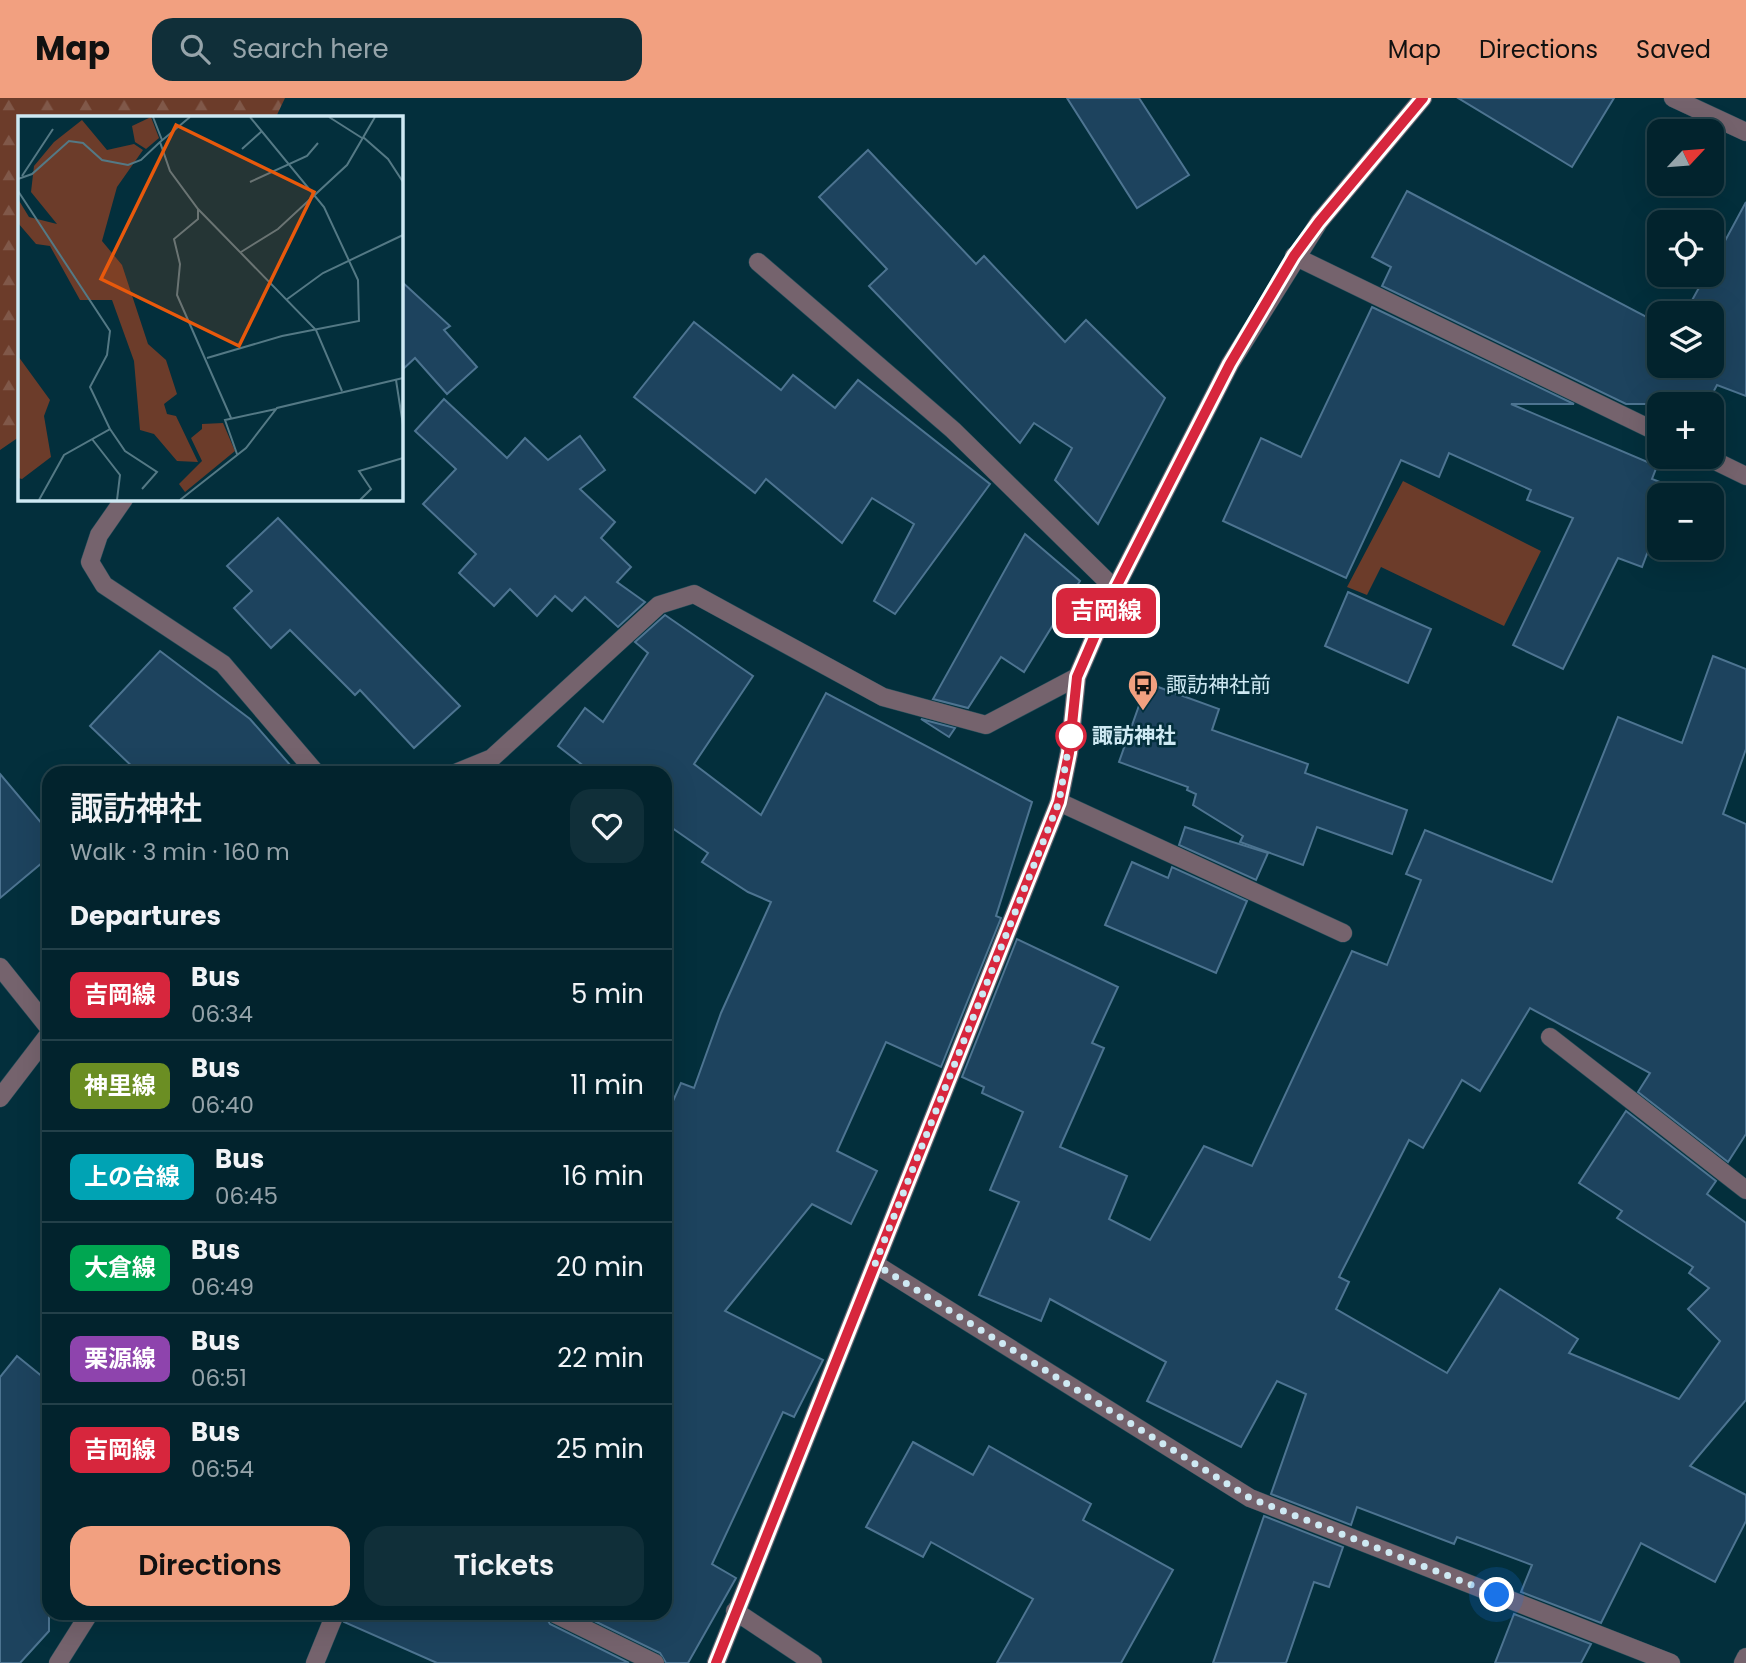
<!DOCTYPE html>
<html lang="en">
<head>
<meta charset="utf-8">
<style>
	:root { --surface:#02232d; --page:#102f39; --text:#f1f3f6; --muted:#96a4aa; --line:#234049; --accent:#f2a080 }
	body { margin:0; font-family:Poppins,"Noto Sans JP",sans-serif; background:var(--page); color:var(--text); height:100vh; display:flex; flex-direction:column; font-size:26px; white-space:nowrap }
	* { box-sizing:border-box; margin:0 }
	p { font-size:23px; color:var(--muted) }
	.icon { flex:none; width:38px; height:38px; fill:none; stroke:currentColor; stroke-width:2; stroke-linecap:round; stroke-linejoin:round }
	.map { position:relative; flex:1; overflow:hidden }
	.drawer { position:absolute; left:42px; top:668px; width:630px; height:854px; display:flex; flex-direction:column; background:var(--surface); border-radius:21px; box-shadow:0 7px 28px #0002,0 0 0 2px var(--line) }
	.drawer>* { flex:none }
	.badge { padding:0 14px; border-radius:10px; font-size:24px; line-height:46px }
	.needle { width:46px; rotate:64deg }
	.buttons { position:absolute; left:1647px; top:21px; display:grid; gap:14px }
	.buttons a { display:grid; place-items:center; width:77px; height:77px; border-radius:14px; background:var(--surface); box-shadow:0 7px 28px #0002,0 0 0 2px var(--line); font-size:35px }
	.you { position:absolute; width:35px; height:35px; margin:-18px; border:5px solid #fff; border-radius:50%; background:#1a73e8; box-shadow:0 0 0 10px #1a73e833 }
	.map>.badge { position:absolute; translate:-50% -50%; box-shadow:0 0 0 4px #fff }
	h2 { padding:0 28px; font-size:26px; line-height:63px }
	.round { display:grid; place-items:center; flex:none; width:74px; height:74px; border-radius:21px; background:var(--page) }
	.overview { display:flex; align-items:center; justify-content:space-between; height:119px; padding:0 28px }
	h1 { font-size:33px; font-weight:600; line-height:52px }
	.cta { display:flex; gap:14px; margin-top:auto; padding:14px 28px }
	.cta a { flex:1; height:80px; border-radius:21px; background:var(--accent); color:#111; font-size:28px; font-weight:600; line-height:80px; text-align:center }
	.cta a+a { background:var(--page); color:var(--text) }
	ul { padding:0; list-style:none }
	li { display:flex; align-items:center; gap:21px; height:91px; padding:0 28px; border-top:2px solid var(--line) }
	li div { flex:1 }
	li b { display:block; font-size:26px }
	li em { font-style:normal }
	li .badge { min-width:77px; font-weight:700; text-align:center }
	header { display:flex; align-items:center; gap:42px; box-sizing:border-box; height:98px; padding:0 35px; background:var(--accent); color:#111 }
	header strong { font-size:33px }
	nav { display:flex; gap:38px; margin-inline-start:auto; font-size:24px }
	.search { width:490px; height:63px; background:var(--page); display:flex; align-items:center; gap:18px; box-sizing:border-box; padding:0 24px; border-radius:21px; color:var(--muted); font-size:26px }
	.map>svg:first-child { display:block }
	.grass { fill:#6c3c2a }
	.forest { fill:url(#forest-firs) }
	.building { fill:#1d435e; stroke:#4d7491; stroke-width:2 }
	.lines { fill:none; stroke-linecap:round; stroke-linejoin:round }
	.service-casing { stroke:#234d59; stroke-width:19 }
	.pedestrian-casing { stroke:#234d59; stroke-width:19 }
	.minor-casing { stroke:#234d59; stroke-width:19 }
	.service { stroke:#75636d; stroke-width:18 }
	.pedestrian { stroke:#75636d; stroke-width:18 }
	.minor { stroke:#75636d; stroke-width:18 }
	.line-casing { stroke:#fff; stroke-width:16 }
	.line { stroke:#d7263d; stroke-width:10 }
	.walk { stroke:#cee9f3; stroke-width:7; stroke-dasharray:0 12.6 }
	.stop-dot { fill:#fff; stroke:#d7263d; stroke-width:3.5 }
	.labels { text-anchor:middle; stroke-width:5; stroke-linejoin:round; paint-order:stroke }
	.poi-label { font-size:21px; fill:#cee9f3; stroke:#032f3c; text-anchor:start }
	.stop-label { font-size:21px; font-weight:bold; fill:#cee9f3; stroke:#032f3c; text-anchor:start }
	.inset-road { fill:none; stroke:#547985; stroke-width:2 }
	.view { fill:#e8590c; fill-opacity:0.15; stroke:#e8590c; stroke-width:3.5 }
	.inset-edge { fill:none; stroke:#cee9f3; stroke-width:3.5 }
</style>
</head>
<body>
<header>
<strong>Map</strong>
<div class="search"><svg class="icon" aria-label="search" viewBox="0 0 24 24"><circle cx="10" cy="10" r="6"/><path d="M15 15l6 6"/></svg>Search here</div>
<nav><a>Map</a><a>Directions</a><a>Saved</a></nav>
</header>
<div class="map">
<svg width="1746" height="1565" viewBox="0 0 1746 1565">
	<defs>
		<pattern id="forest-firs" width="22" height="20" patternUnits="userSpaceOnUse" patternTransform="scale(1.75)"><rect width="22" height="20" fill="#6c3c2a"/><path d="M5 1l3.5 6h-7zM16 11l3.5 6h-7z" fill="#805849"/></pattern>
	</defs>
	<rect width="100%" height="100%" fill="#032f3c"/>
	<!-- grass -->
	<polygon class="grass" points="1403,383 1541,453 1504,528 1381,469 1367,497 1347,489"/>
	<!-- forest -->
	<polygon class="forest" points="0,0 285,0 276,19 19,19 19,339 0,352"/>
	<!-- building -->
	<g class="building">
		<polygon points="1067,0 1139,0 1189,77 1137,110"/>
		<polygon points="1458,0 1614,0 1572,69"/>
		<polygon points="868,52 976,166 984,158 1065,244 1086,222 1165,300 1098,426 1055,382 1072,350 1034,325 1020,345 869,188 887,171 819,99"/>
		<polygon points="1407,93 1654,223 1659,214 1661,215 1659,268 1712,268 1712,215 1685,215 1706,177 1712,177 1712,167 1746,104 1746,298 1717,287 1707,306 1626,306 1382,188 1391,169 1372,159"/>
		<polygon points="401,183 450,228 444,232 477,269 447,296 415,260 401,273"/>
		<polygon points="1372,209 1574,306 1511,306 1657,368 1652,381 1673,389 1670,397 1659,397 1659,424 1642,469 1618,460 1563,571 1513,547 1573,420 1527,402 1531,392 1449,355 1439,379 1401,362 1346,480 1223,423 1261,340 1301,359"/>
		<polygon points="694,224 781,292 793,277 835,310 858,282 990,386 895,516 874,503 914,426 872,400 842,445 766,381 755,395 634,299"/>
		<polygon points="444,301 507,360 525,340 548,362 580,338 605,372 580,391 615,424 601,440 631,469 617,484 645,504 618,529 585,499 572,513 555,498 537,518 510,491 494,508 459,475 476,456 423,406 456,371 415,333"/>
		<polygon points="278,420 460,608 414,650 360,592 355,597 290,532 271,550 234,510 252,493 227,468"/>
		<polygon points="1025,436 1080,483 1024,574 1001,559 968,610 933,601"/>
		<polygon points="1348,494 1431,531 1408,585 1325,548"/>
		<polygon points="665,517 753,578 694,666 761,717 826,595 1032,704 996,818 1001,820 941,969 886,944 837,1053 877,1073 851,1126 812,1106 725,1213 823,1262 794,1319 783,1314 712,1466 736,1480 688,1565 666,1565 660,1555 580,1516 665,1516 665,1021 681,985 694,990 721,915 771,804 748,794 702,764 708,755 665,725 665,676 594,676 558,648 585,610 603,624 648,555 635,544"/>
		<polygon points="160,553 250,621 298,676 140,676 90,628"/>
		<polygon points="1713,558 1746,571 1746,651 1723,716 1746,726 1746,1036 1728,1064 1638,994 1650,975 1530,910 1480,993 1462,982 1423,1050 1409,1042 1339,1179 1349,1184 1336,1211 1447,1275 1500,1191 1578,1241 1569,1255 1679,1301 1720,1243 1688,1211 1709,1190 1689,1175 1693,1169 1617,1120 1622,1113 1579,1085 1626,1013 1716,1083 1707,1096 1746,1125 1746,1302 1690,1368 1746,1397 1746,1423 1715,1484 1641,1445 1601,1525 1521,1494 1532,1467 1457,1439 1454,1446 1357,1409 1351,1427 1271,1396 1306,1296 1277,1283 1241,1349 1147,1303 1166,1264 1050,1201 1041,1223 979,1197 1019,1104 990,1092 1023,1014 982,995 984,989 962,979 1017,841 1118,889 1092,945 1104,950 1060,1049 1127,1078 1109,1121 1150,1142 1204,1048 1252,1068 1352,853 1387,867 1421,782 1406,776 1425,732 1552,784 1618,619 1682,645"/>
		<polygon points="1147,585 1219,611 1212,632 1308,666 1305,675 1407,712 1392,756 1317,729 1303,767 1240,744 1243,738 1193,707 1196,696 1187,692 1188,689 1119,664"/>
		<polygon points="921,621 955,630 949,639"/>
		<polygon points="0,676 49,734 49,759 0,800"/>
		<polygon points="1185,729 1268,755 1256,782 1179,747"/>
		<polygon points="1132,764 1168,780 1172,769 1247,803 1216,875 1105,827"/>
		<polygon points="17,1258 49,1284 49,1533 20,1565 0,1565 0,1279"/>
		<polygon points="913,1344 973,1377 989,1348 1091,1406 1083,1422 1173,1472 1121,1565 997,1565 1033,1501 931,1444 923,1459 866,1429"/>
		<polygon points="1264,1418 1343,1449 1329,1489 1314,1484 1286,1565 1213,1565"/>
		<polygon points="346,1516 544,1516 550,1526 629,1565 437,1565 344,1524"/>
		<polygon points="1514,1516 1591,1546 1581,1565 1495,1565"/>
	</g>
	<g class="lines">
		<!-- service casing -->
		<g class="service-casing">
			<g id="service">
				<polyline points="1294,158 1659,335"/>
				<polyline points="758,164 953,332 1115,491"/>
				<polyline points="1707,359 1746,378"/>
				<polyline points="124,401 99,437 90,464 104,487 223,566 317,676"/>
				<polyline points="1059,704 1343,835"/>
				<polyline points="0,869 49,930"/>
				<polyline points="735,1513 813,1565"/>
				<polyline points="58,1565 89,1516"/>
			</g>
		</g>
		<!-- pedestrian casing -->
		<g class="pedestrian-casing">
			<g id="pedestrian">
				<polyline points="555,1516 655,1565"/>
				<polyline points="315,1565 335,1516"/>
			</g>
		</g>
		<!-- minor casing -->
		<g class="minor-casing">
			<g id="minor">
				<polyline points="1673,0 1746,34"/>
				<polyline points="453,676 492,660 659,507 694,496 883,599 986,627 1077,579"/>
				<polyline points="1550,939 1746,1092"/>
				<polyline points="0,1000 49,936"/>
				<polyline points="875,1166 1250,1400 1671,1565"/>
				<polyline points="716,1565 1059,704 1069,655 1077,579 1115,491 1230,266 1319,124 1423,0"/>
				<polyline points="1743,1565 1746,1559"/>
			</g>
		</g>
		<!-- service -->
		<use href="#service" class="service"/>
		<!-- pedestrian -->
		<use href="#pedestrian" class="pedestrian"/>
		<!-- minor -->
		<use href="#minor" class="minor"/>
	</g>
	<g class="lines">
		<!-- line casing -->
		<g class="line-casing">
			<polyline id="line" points="716,1565 1059,704 1069,655 1077,579 1115,491 1230,266 1294,158 1319,124 1423,0"/>
		</g>
		<!-- line -->
		<use href="#line" class="line"/>
		<!-- walk -->
		<polyline class="walk" points="1071,638 1072,630 1059,704 875,1166 1250,1400 1497,1497"/>
	</g>
	<!-- icons -->
	<defs>
		<g id="bus-pin" transform="scale(1.575)"><path d="M0 17L-7.5 6A9.5 9.5 0 1 1 7.5 6Z" fill="#f2a080" stroke="#032f3c"/><path d="M-5-6H5V4H4V6H2V4H-2V6H-4V4H-5ZM-3.5-4V0h7V-4ZM-3.5 1.2v1.5H-2V1.2ZM2 1.2v1.5H3.5V1.2Z" fill="#111"/></g>
	</defs>
	<g fill-rule="evenodd">
		<use href="#bus-pin" x="1143" y="587"/>
	</g>
	<!-- markers -->
	<circle class="stop-dot" cx="1071" cy="638" r="14"/>
	<g class="labels">
		<!-- poi labels -->
		<g class="poi-label">
			<text x="1166" y="594">諏訪神社前</text>
		</g>
		<!-- stop labels -->
		<g class="stop-label">
			<text x="1092" y="645">諏訪神社</text>
		</g>
	</g>
	<!-- overview -->
	<g transform="translate(18 18)">
		<rect width="385" height="385" fill="#032f3c"/>
		<path d="M64 4 89 34 116 28 125 34 99 71 84 125 104 149 130 228 148 244 159 278 146 288 149 298 158 300 180 346 159 345 136 318 122 314 116 245 94 184H62L32 130 18 128 0 107V83L11 101 39 108 13 76 16 50 36 26ZM0 240 32 284 26 300 33 341 4 363 0 362Z" fill="#6c3c2a"/>
		<path d="M205 307 217 335 167 376 161 368 184 345 173 322 184 313V308Z" fill="#6c3c2a"/>
		<path d="M133 1 141 22 128 33 117 26 114 10Z" fill="#6c3c2a"/>
		<path class="inset-road" d="M135 1 144 24M172 1 142 26 152 55 180 93 298 214 324 275M311 1 344 22M345 21 370 43 385 66M224 33 244 15M4 60 35 13M0 63 14 58 51 25 65 27 84 44 110 49 123 44 142 26M232 66 289 40 300 27M0 75 92 215 89 239 72 271 92 313 46 339 21 384M180 93V103L156 123 162 148 159 179 213 302M223 136 260 113 329 49 357 1M268 184 305 157 385 119M189 242 264 220 341 205 340 164 306 91 232 1M378 264 385 309M92 313 107 335 139 356 124 373M74 323 102 359 99 384M219 338 207 304 258 293M162 384 228 332 259 292 385 262M342 384 353 373 341 355 385 342"/>
		<path class="view" d="M158 9 296 76 221 230 83 163Z"/>
		<rect width="385" height="385" class="inset-edge"/>
	</g>
</svg>
<div class="buttons">
<a><svg class="needle" viewBox="-14 -14 28 28"><path d="M0-13l5 13h-10z" fill="#e53935"/><path d="M0 13l5-13h-10z" fill="#96a4aa"/></svg></a>
<a><svg class="icon" aria-label="locate" viewBox="0 0 24 24"><circle cx="12" cy="12" r="6"/><path d="M12 2v4M12 18v4M2 12h4M18 12h4"/></svg></a>
<a><svg class="icon" aria-label="layers" viewBox="0 0 24 24"><path d="M12 4l9 5-9 5-9-5zM3 14l9 5 9-5"/></svg></a>
<a>+</a>
<a>−</a>
</div>
<div class="you" style="left:1497px;top:1497px"></div>
<b class="badge" style="left:1106px;top:513px;background:#d7263d;color:#fff">吉岡線</b>
<section class="drawer">
<div class="overview"><div><h1>諏訪神社</h1><p>Walk · 3 min · 160 m</p></div><a class="round"><svg class="icon" aria-label="heart" viewBox="0 0 24 24"><path d="M12 20l-8-8c-3-5 5-10 8-4 3-6 11-1 8 4z"/></svg></a></div>
<h2>Departures</h2>
<ul>
<li><span class="badge" style="background:#d7263d;color:#fff">吉岡線</span><div><b>Bus</b><p>06:34</p></div><em>5 min</em></li>
<li><span class="badge" style="background:#6b8e23;color:#fff">神里線</span><div><b>Bus</b><p>06:40</p></div><em>11 min</em></li>
<li><span class="badge" style="background:#00a3b4;color:#fff">上の台線</span><div><b>Bus</b><p>06:45</p></div><em>16 min</em></li>
<li><span class="badge" style="background:#00a651;color:#fff">大倉線</span><div><b>Bus</b><p>06:49</p></div><em>20 min</em></li>
<li><span class="badge" style="background:#8e44ad;color:#fff">栗源線</span><div><b>Bus</b><p>06:51</p></div><em>22 min</em></li>
<li><span class="badge" style="background:#d7263d;color:#fff">吉岡線</span><div><b>Bus</b><p>06:54</p></div><em>25 min</em></li>
</ul>
<div class="cta"><a>Directions</a><a>Tickets</a></div>
</section>
</div>
</body>
</html>
